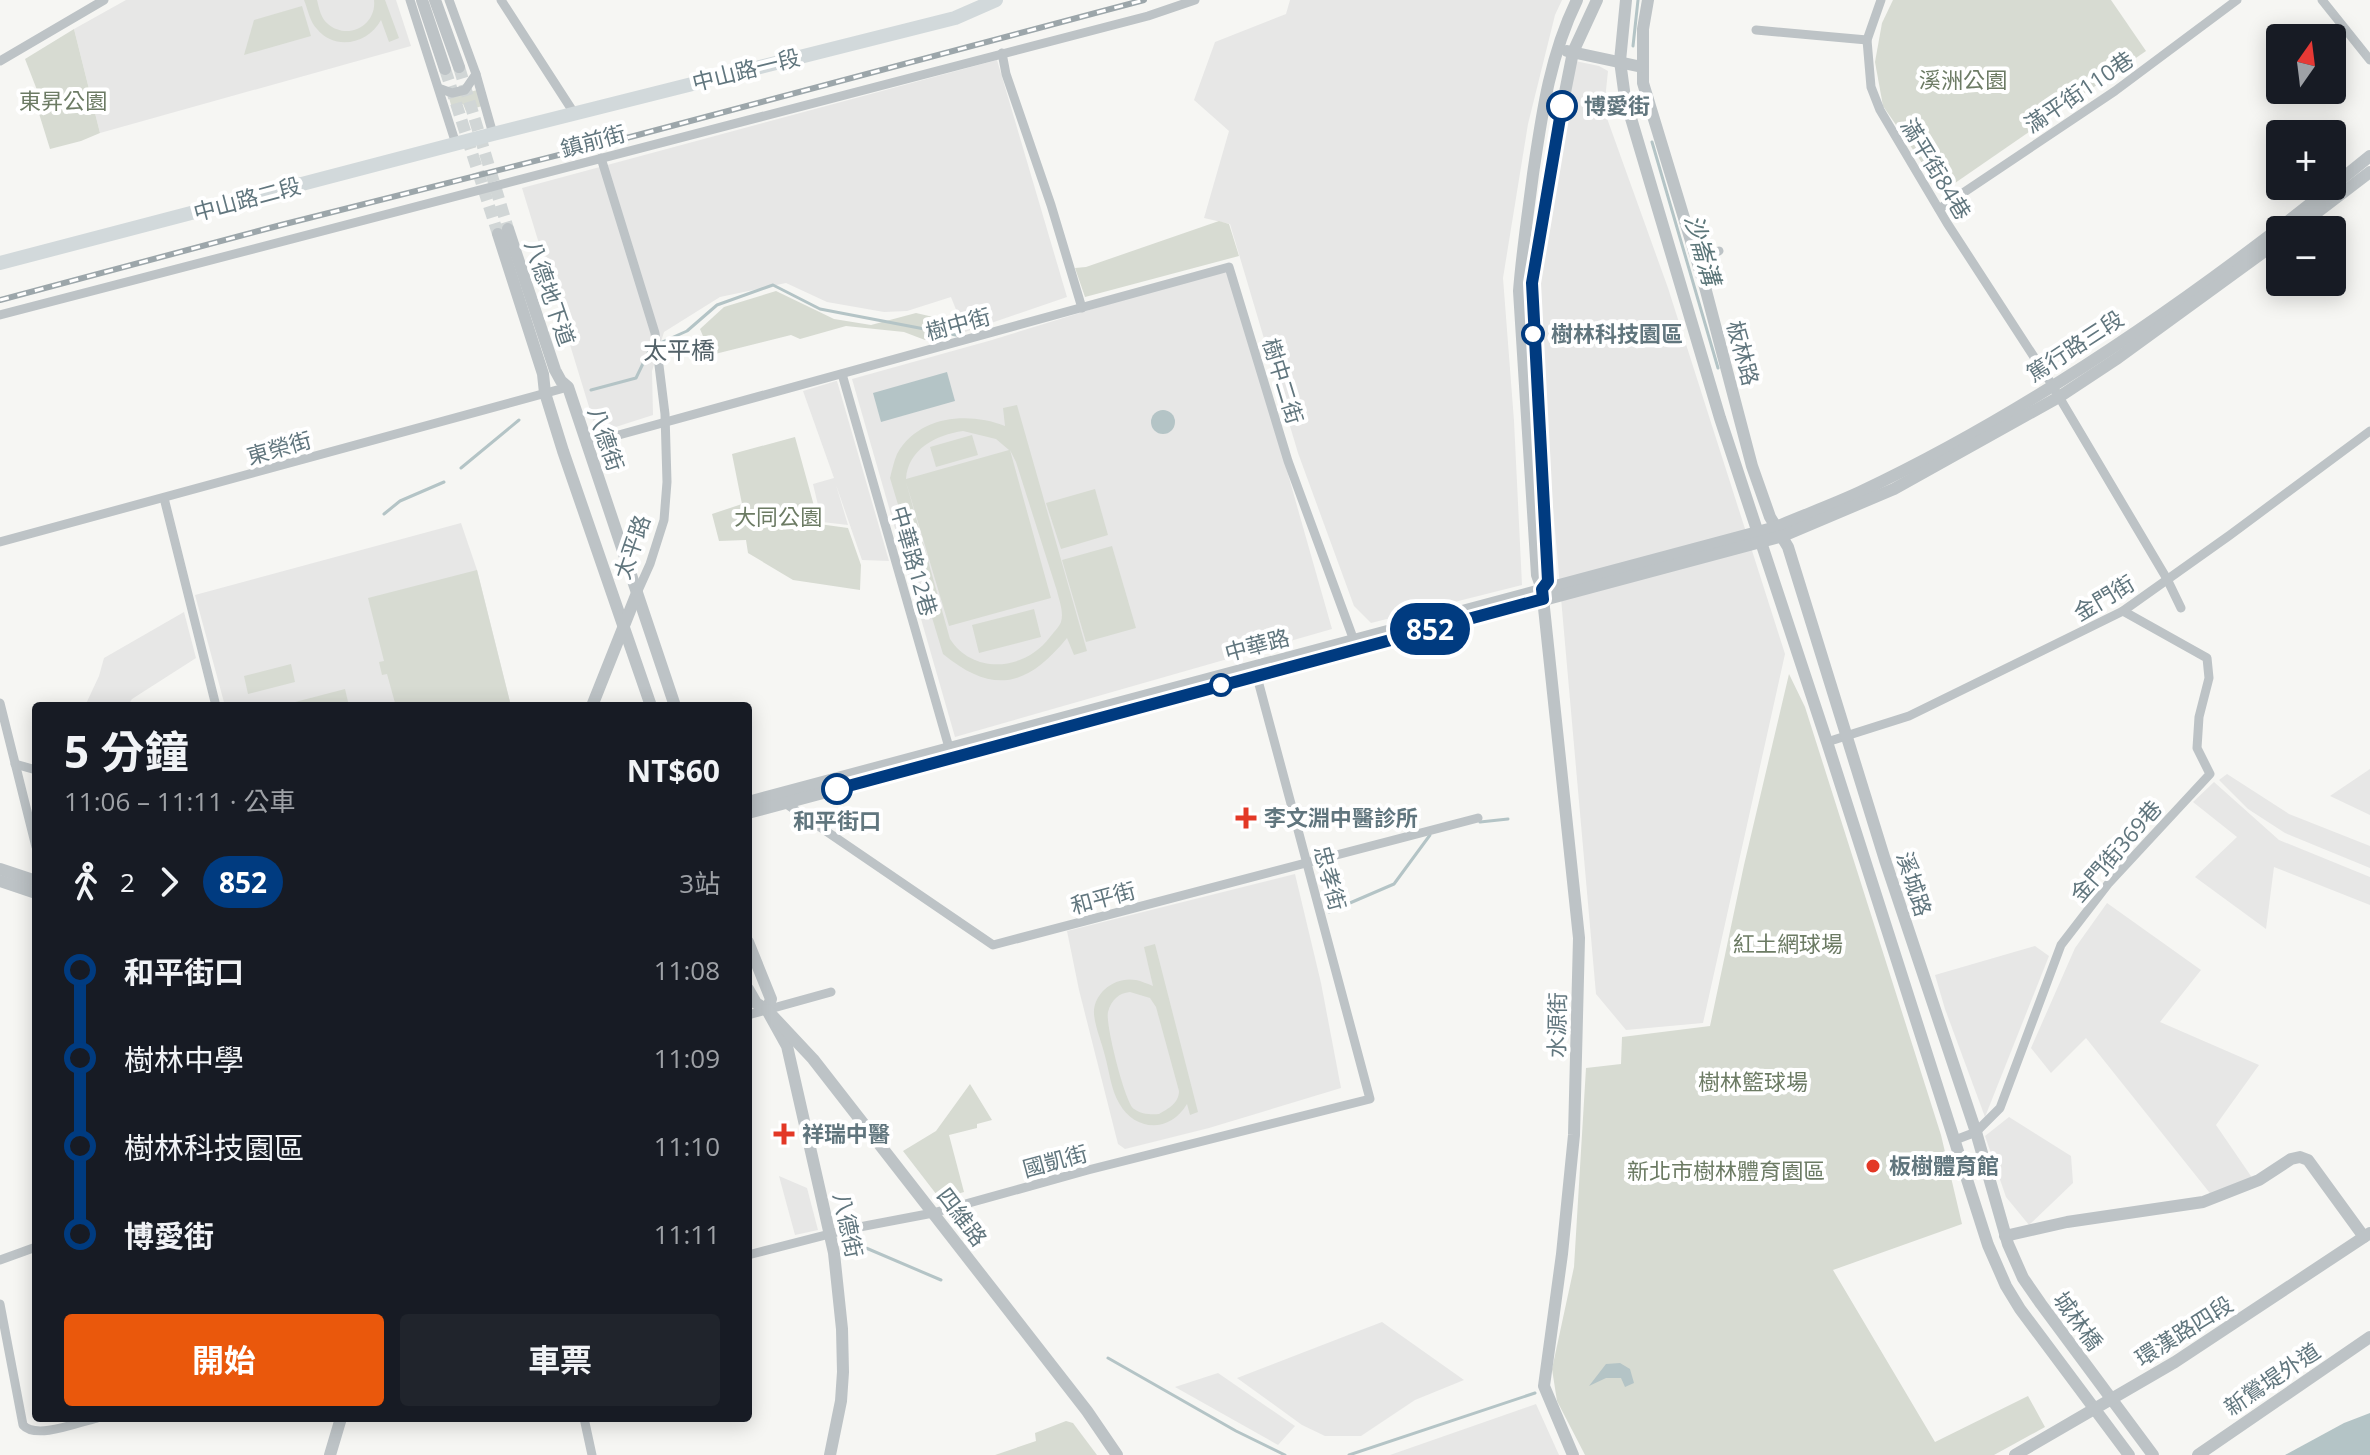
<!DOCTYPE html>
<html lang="zh-TW">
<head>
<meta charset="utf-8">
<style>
	:root { --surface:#171b24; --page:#20242c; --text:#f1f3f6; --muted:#9ea1a6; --accent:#ea580c }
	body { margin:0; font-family:"Open Sans","Noto Sans TC",sans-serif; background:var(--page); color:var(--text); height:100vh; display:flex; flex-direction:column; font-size:30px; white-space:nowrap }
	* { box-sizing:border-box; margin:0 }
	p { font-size:26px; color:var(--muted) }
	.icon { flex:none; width:44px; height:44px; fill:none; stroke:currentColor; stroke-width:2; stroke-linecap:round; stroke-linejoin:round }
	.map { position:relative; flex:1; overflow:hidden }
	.drawer { position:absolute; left:32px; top:702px; width:720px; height:720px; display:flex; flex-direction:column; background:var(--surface); border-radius:8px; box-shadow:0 4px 20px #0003 }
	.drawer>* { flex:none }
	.badge { padding:0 16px; border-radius:26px; font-size:28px; line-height:52px }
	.needle { width:52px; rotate:14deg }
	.fabs { position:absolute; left:2266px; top:24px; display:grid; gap:16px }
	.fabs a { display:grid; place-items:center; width:80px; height:80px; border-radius:8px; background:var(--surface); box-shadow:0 4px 20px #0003; font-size:40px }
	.map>.badge { position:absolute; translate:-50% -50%; box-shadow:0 0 0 4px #fff }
	.legs { display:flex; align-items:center; gap:12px; height:88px; padding:0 32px; font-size:26px }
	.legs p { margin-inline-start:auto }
	.head { display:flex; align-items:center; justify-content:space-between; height:136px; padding:0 32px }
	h1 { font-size:44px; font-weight:700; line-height:60px }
	.button { display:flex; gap:16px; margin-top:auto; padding:16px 32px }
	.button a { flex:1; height:92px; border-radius:8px; background:var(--accent); color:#fff; font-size:32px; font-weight:700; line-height:92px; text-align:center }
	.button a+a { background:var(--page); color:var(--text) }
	ul { padding:0 32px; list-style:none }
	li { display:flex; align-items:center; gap:28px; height:88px; font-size:30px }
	li i { display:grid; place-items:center; width:12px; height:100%; margin:0 10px; background:currentColor }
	li i::after { content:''; width:20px; height:20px; margin:-10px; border:6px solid; border-radius:50%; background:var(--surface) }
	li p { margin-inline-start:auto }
	li:first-child i { background:linear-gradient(#0000 50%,currentColor 0) }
	li:last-child i { background:linear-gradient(currentColor 50%,#0000 0) }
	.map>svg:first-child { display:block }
	.built { fill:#e7e7e6 }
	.green { fill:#d7dbd2; fill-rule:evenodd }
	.water { fill:#b4c4c6 }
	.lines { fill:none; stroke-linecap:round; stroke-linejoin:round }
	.stream { stroke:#b4c4c6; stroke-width:3 }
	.tertiary-tunnel { stroke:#d1d6d6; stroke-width:12; stroke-dasharray:12 6; stroke-linecap:butt }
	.minor { stroke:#bdc3c6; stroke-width:9 }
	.tertiary { stroke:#bdc3c6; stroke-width:12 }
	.secondary { stroke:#d2d9db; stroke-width:14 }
	.rail-casing { stroke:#9ca6aa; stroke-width:6 }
	.rail { stroke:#fff; stroke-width:3; stroke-dasharray:9; stroke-linecap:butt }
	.line-1-casing { stroke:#fff; stroke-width:18 }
	.line-1 { stroke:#003b80; stroke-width:12 }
	.stop-1-dot { fill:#fff; stroke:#003b80; stroke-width:4 }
	.poi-dot { fill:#e33826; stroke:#fff; stroke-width:3 }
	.labels { text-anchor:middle; stroke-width:8; stroke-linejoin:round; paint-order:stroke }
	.street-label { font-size:22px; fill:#61767e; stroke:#fff }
	.park-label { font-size:22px; fill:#6c7b64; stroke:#fff }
	.stop-label { font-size:22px; font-weight:bold; fill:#61767e; stroke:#fff; text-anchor:start }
	.poi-label { font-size:22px; font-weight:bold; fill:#61767e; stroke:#fff; text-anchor:start }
	.water-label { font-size:24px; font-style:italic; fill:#5c7679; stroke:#fff }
	.neighbourhood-label { font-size:24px; fill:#536269; stroke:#fff }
</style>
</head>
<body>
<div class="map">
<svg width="2370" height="1455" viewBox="0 0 2370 1455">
	<rect width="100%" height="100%" fill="#f6f6f3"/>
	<!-- built -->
	<g class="built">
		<polygon points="126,0 396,0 411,46 100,133 74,29"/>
		<polygon points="1290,0 1562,0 1555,15 1528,124 1503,278 1514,421 1522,585 1371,623 1354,606 1298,453 1230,224 1204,218 1229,131 1194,100 1215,42 1286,14"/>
		<polygon points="997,60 1067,297 965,332 951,297 907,311 884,312 827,302 786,283 720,297 664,332 652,371 653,415 597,433 522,188"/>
		<polygon points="1575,61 1599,66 1608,71 1604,110 1668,288 1785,654 1703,1023 1626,1030 1596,994 1536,315 1553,166"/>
		<polygon points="1229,267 1332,629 955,737 852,379 992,340"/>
		<polygon points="836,381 837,381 889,561 862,560 836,485 848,525 822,522 813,484 834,478 803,391"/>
		<polygon points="461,523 477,570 511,706 225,706 195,595"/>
		<polygon points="184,612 196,658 132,699 128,706 85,706 99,676 104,658"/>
		<polygon points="2370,769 2370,815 2330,796"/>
		<polygon points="2227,774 2289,814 2370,846 2370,868 2285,833 2248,809 2219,780"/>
		<polygon points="2214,782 2279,840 2370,877 2370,905 2274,867 2266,929 2195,877 2237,837 2193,802"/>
		<polygon points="1295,874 1321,983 1341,1088 1209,1128 1125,1149 1118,1144 1079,990 1067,931"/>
		<polygon points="2107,903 2201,970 2160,1022 2259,1065 2216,1125 2255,1182 2213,1197 2086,1038 2051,1073 2031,1048 2075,948"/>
		<polygon points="2035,946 2049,956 1985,1117 1945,1009 1935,975"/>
		<polygon points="2009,1117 2071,1156 2073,1183 2029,1225 2006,1197 1985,1136"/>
		<polygon points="779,1176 807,1188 818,1230 795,1235"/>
		<polygon points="1382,1322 1464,1380 1415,1400 1361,1436 1325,1436 1302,1425 1237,1378"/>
		<polygon points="1218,1373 1295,1426 1278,1445 1175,1387"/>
		<polygon points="1536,1404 1559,1455 1390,1455"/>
	</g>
	<!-- green -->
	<g class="green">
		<path d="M304 0H317C319 8 321 19 328 24 348 41 377 25 374 0H385L399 38 389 42 381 20C368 44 335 51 317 29 310 22 308 10 304 0Z"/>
		<polygon points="1893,0 2111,0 2146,51 1942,192 1883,106 1875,62 1882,23"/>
		<polygon points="302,6 311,36 244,55 254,20"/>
		<polygon points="74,29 100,133 81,141 50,149 32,91 37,90 25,59"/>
		<polygon points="477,90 482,106 466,111 463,104 459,104 462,112 454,115 449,98"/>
		<polygon points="1219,221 1229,224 1239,256 1085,297 1075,268 1086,267"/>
		<polygon points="776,291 834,319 871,325 916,313 942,319 947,332 925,340 904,332 846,326 800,339 791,335 711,355 700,329 724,307"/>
		<path d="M1017 405 1087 651 1074 655 1067 638C1027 687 993 695 943 654L890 478C892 470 894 461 897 454 919 415 969 412 1005 426L1003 408ZM963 431 996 439 1009 450 906 479C908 449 936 435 963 431ZM1010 450 1016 462 1057 591C1059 600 1064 612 1061 622 1059 627 1053 633 1050 637 1025 671 973 675 950 639L906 482 949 626 1051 598Z"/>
		<polygon points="972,435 978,455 936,467 930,447"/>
		<polygon points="795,437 819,524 848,528 861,565 860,590 793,580 748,553 746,540 719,541 712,514 742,504 732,454"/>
		<polygon points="1095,489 1108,535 1061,549 1046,503"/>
		<polygon points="1112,546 1136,628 1086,642 1062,560"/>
		<polygon points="477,570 511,706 387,706 395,703 387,674 382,675 379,662 384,661 368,598"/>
		<polygon points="1034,609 1041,637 979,653 972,625"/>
		<polygon points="291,664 295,682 248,694 244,676"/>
		<polygon points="1789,674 1805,707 1941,1135 1962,1224 1833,1270 1935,1442 2028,1396 2045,1427 1994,1455 1585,1455 1557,1401 1552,1369 1574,1267 1586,1068 1621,1064 1622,1037 1710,1026 1744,865"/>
		<polygon points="345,689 349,706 280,706"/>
		<path d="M1155 944 1198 1112 1190 1115 1187 1104C1170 1133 1135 1132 1119 1103 1111 1090 1109 1070 1105 1056 1102 1043 1095 1027 1094 1014 1093 993 1115 976 1136 980 1141 981 1148 984 1153 986L1144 947ZM1130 992 1150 998 1156 1007 1179 1091C1179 1103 1168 1109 1159 1114 1151 1115 1141 1114 1134 1109 1125 1103 1105 1023 1108 1012 1111 1000 1119 993 1130 992Z"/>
		<polygon points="970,1084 992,1120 977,1124 977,1128 949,1135 964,1192 940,1199 903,1151 936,1131"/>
		<polygon points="1066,1421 1073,1423 1097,1455 995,1455 1036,1441 1035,1433"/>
	</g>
	<!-- water -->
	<g class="water">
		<polygon points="947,372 955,401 881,422 873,393"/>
		<circle cx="1163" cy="422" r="12"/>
		<polygon points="1620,1363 1630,1369 1634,1383 1625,1387 1621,1378 1606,1378 1589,1386 1606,1364"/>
		<polygon points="2370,1413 2370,1455 2285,1455 2344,1423"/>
	</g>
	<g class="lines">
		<!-- stream -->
		<g class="stream">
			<polyline points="1633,46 1638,0"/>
			<polyline points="1652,142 1718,368"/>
			<polyline points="591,390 636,378 651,347 687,331 717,305 773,285 820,309 961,336"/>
			<polyline points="461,468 519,420"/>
			<polyline points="384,514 400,501 444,482"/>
			<polyline points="1480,822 1508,819"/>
			<polyline points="1329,912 1394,884 1430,835"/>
			<polyline points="859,1245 941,1280"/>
			<polyline points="1108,1358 1236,1431 1285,1455"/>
			<polyline points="1349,1455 1535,1393"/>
		</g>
		<!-- tertiary-tunnel -->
		<g class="tertiary-tunnel">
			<polyline points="459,67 508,229"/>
			<polyline points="445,69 498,234"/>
		</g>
		<!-- minor -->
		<g class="minor">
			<polyline points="410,0 456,144"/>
			<polyline points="449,0 476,74 493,134"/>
			<polyline points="501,0 574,113"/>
			<polyline points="1881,0 1867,40 1871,87 1880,110 1947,223 2049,380 2167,579 2181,608"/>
			<polyline points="2322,0 2370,60"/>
			<polyline points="1756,30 1867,40"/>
			<polyline points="1002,53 1006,74 1051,205 1082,308"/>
			<polyline points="0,61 104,0"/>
			<polyline points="441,89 452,93 465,90 476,74"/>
			<polyline points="601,158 655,333 665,414 667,482 664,520 650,564 637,593"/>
			<polyline points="1939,209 2115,91 2237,0"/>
			<polyline points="1696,258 1719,251"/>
			<polyline points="0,315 1148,16 1195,0"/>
			<polyline points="842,374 950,751"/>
			<polyline points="586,444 1229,267 1288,461 1356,646"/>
			<polyline points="164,498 216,706"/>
			<polyline points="0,542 568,387"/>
			<polyline points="0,703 36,847"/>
			<polyline points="1827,742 1909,716 2123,611 2230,535 2370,431"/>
			<polyline points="15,764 36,770"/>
			<polyline points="782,801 993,945 1478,818"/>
			<polyline points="748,1015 831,992"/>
			<polyline points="1955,1140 1976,1132 2000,1108 2061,945 2108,884 2210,774 2197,748 2199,717 2209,678 2207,658 2123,611"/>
			<polyline points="748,1255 849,1229 933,1213 1088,1170 1370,1099 1256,673"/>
			<polyline points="0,1260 36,1247"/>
			<path d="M0 1304 23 1425C36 1440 79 1422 97 1418"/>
			<polyline points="584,1418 592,1455"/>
		</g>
		<!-- tertiary -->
		<g class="tertiary">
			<polyline points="422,0 445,69"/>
			<polyline points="435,0 459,67"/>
			<polyline points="1626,0 1620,61 1625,98 1720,418 1827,742 1988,1245 2006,1286 2020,1309 2129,1455"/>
			<polyline points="1648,0 1643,29 1643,83 1705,287 1752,466 1770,517 1788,547 1885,860 1976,1132 2008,1244 2023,1278 2041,1304 2153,1455"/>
			<polyline points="1567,51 1642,67"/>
			<polyline points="508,229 555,370 561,381 568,387 675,706"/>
			<polyline points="2294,230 2370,172"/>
			<polyline points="498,234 543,374 545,393 563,451 651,706"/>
			<polyline points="1542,589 1548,581 1532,283 1552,158 1573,52 1597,0"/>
			<polyline points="592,706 637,593"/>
			<path d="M748 802 1776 527C1804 515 1832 505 1860 492 2042 406 2215 283 2370 156"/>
			<polyline points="748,813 1783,536 1894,489 2059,397 2118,358 2280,240"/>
			<polyline points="0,869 36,881"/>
			<polyline points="0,881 36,893"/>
			<polyline points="748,942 771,999 767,1010"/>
			<polyline points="748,989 756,1003 767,1010 787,1046 834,1253 842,1329 843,1372 841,1401 830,1455"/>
			<polyline points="767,1010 813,1059 1087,1411 1117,1455"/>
			<polyline points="2005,1236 2067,1222 2203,1202 2259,1180 2291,1159 2300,1157 2308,1160 2364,1237"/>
			<polyline points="330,1455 341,1418"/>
			<path d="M1573 1455 1544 1386 1562 1254 1574 1135 1579 938 1542 589 1537 575 1519 291C1522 252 1528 213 1533 174 1542 113 1550 55 1577 0"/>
			<polyline points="2015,1455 2175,1362 2370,1233"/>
			<polyline points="2198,1455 2370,1337"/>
		</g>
		<!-- secondary -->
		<polyline class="secondary" points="0,263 493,134 955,18 996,0"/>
		<!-- rail casing -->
		<g class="rail-casing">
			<polyline id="rail" points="0,300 281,225 634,136 1144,0"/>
		</g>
		<!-- rail -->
		<use href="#rail" class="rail"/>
	</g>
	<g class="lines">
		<!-- line-1 casing -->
		<g class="line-1-casing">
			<polyline id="line-1" points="837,789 1543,599 1542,589 1548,581 1532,283 1562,106"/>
		</g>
		<!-- line-1 -->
		<use href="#line-1" class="line-1"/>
	</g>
	<!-- markers -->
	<g class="stop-1-dot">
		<circle cx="1562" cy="106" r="14"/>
		<circle cx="1533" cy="334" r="10"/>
		<circle cx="1221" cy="685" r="10"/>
		<circle cx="837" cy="789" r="14"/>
	</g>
	<g class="poi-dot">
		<path d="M1242 806h8v8h8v8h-8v8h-8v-8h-8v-8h8z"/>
		<path d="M780 1122h8v8h8v8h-8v8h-8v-8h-8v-8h8z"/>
		<circle cx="1873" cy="1166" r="8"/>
	</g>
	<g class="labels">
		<!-- street labels -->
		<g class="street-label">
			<text transform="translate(746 70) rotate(-14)" y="8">中山路一段</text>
			<text transform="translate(2079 92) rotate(-34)" y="8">滿平街110巷</text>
			<text transform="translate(593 141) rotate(-15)" y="8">鎮前街</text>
			<text transform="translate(1936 169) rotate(59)" y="8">滿平街84巷</text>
			<text transform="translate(247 199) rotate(-15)" y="8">中山路二段</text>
			<text transform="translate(550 293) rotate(71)" y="8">八德地下道</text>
			<text transform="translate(958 324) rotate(-15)" y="8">樹中街</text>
			<text transform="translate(2075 346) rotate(-33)" y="8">篤行路三段</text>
			<text transform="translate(1743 353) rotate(75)" y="8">板林路</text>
			<text transform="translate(1283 381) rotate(73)" y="8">樹中二街</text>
			<text transform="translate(606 439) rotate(71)" y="8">八德街</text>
			<text transform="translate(279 448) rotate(-16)" y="8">東榮街</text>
			<text transform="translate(632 547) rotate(-71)" y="8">太平路</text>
			<text transform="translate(914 561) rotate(74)" y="8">中華路12巷</text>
			<text transform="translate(2104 598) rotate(-31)" y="8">金門街</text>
			<text transform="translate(1257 645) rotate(-15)" y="8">中華路</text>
			<text transform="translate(2116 851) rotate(-49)" y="8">金門街369巷</text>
			<text transform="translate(1330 878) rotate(75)" y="8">忠孝街</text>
			<text transform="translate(1914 884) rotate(72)" y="8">溪城路</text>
			<text transform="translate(1103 898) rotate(-15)" y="8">和平街</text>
			<text transform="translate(1557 1025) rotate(-89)" y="8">水源街</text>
			<text transform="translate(1055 1161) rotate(-15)" y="8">國凱街</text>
			<text transform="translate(962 1217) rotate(53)" y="8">四維路</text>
			<text transform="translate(848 1225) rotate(78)" y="8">八德街</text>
			<text transform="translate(2078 1321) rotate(54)" y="8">城林橋</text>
			<text transform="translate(2184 1331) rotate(-32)" y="8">環漢路四段</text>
			<text transform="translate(2272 1379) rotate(-34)" y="8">新鶯堤外道</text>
		</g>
		<!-- park labels -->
		<g class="park-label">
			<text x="1963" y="88">溪洲公園</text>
			<text x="63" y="109">東昇公園</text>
			<text x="778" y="525">大同公園</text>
			<text x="1788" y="952">紅土網球場</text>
			<text x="1753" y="1090">樹林籃球場</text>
			<text x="1726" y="1179">新北市樹林體育園區</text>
		</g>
		<!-- stop labels -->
		<g class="stop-label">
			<text x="1584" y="114">博愛街</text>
			<text x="1551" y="342">樹林科技園區</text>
			<text x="837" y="829" text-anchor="middle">和平街口</text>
		</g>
		<!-- poi labels -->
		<g class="poi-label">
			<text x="1264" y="826">李文淵中醫診所</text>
			<text x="802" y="1142">祥瑞中醫</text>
			<text x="1889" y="1174">板樹體育館</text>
		</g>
		<!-- water labels -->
		<g class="water-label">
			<text transform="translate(1702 250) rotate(74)" y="8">沙崙溝</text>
		</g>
		<!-- neighbourhood labels -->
		<g class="neighbourhood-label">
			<text x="679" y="359">太平橋</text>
		</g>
	</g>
</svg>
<div class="fabs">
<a><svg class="needle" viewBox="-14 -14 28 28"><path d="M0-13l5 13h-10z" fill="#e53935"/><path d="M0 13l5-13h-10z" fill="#9ea1a6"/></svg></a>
<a>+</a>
<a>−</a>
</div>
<b class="badge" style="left:1430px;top:629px;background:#003b80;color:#fff">852</b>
<section class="drawer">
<div class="head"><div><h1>5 分鐘</h1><p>11:06 – 11:11 · 公車</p></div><b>NT$60</b></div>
<div class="legs"><svg class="icon" aria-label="walk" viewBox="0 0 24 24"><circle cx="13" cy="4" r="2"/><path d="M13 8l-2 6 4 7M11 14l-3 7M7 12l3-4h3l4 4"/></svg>2<svg class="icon" aria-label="forward" viewBox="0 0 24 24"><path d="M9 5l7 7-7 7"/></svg><b class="badge" style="background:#003b80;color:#fff">852</b><p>3站</p></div>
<ul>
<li><i style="color:#003b80"></i><b>和平街口</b><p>11:08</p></li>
<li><i style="color:#003b80"></i><span>樹林中學</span><p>11:09</p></li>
<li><i style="color:#003b80"></i><span>樹林科技園區</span><p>11:10</p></li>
<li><i style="color:#003b80"></i><b>博愛街</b><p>11:11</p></li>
</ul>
<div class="button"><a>開始</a><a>車票</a></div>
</section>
</div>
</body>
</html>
